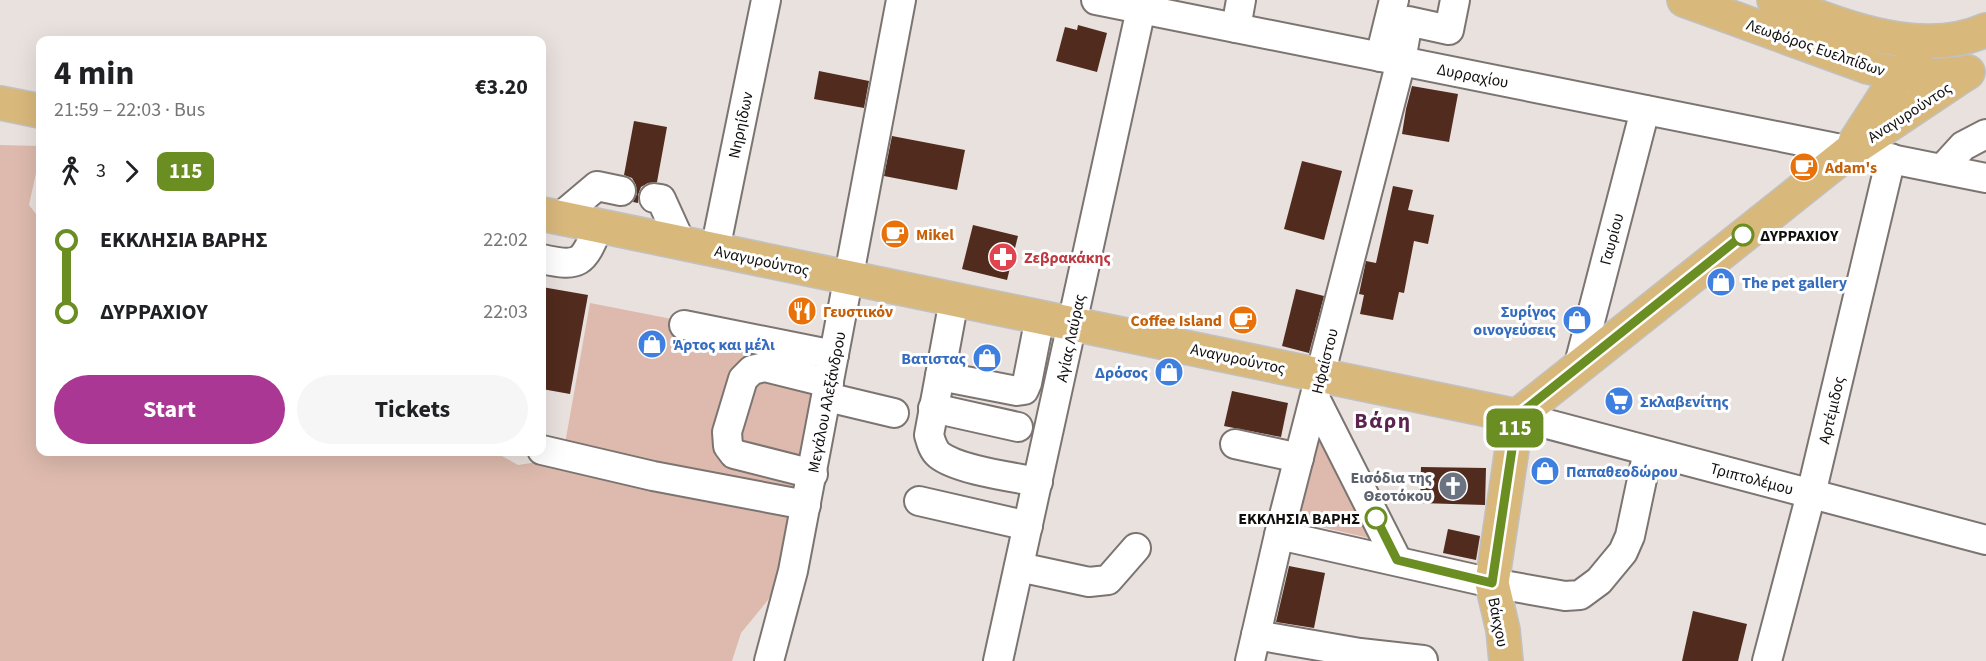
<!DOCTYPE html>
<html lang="en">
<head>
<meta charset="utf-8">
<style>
	:root { --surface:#fff; --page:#f6f6f6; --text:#202124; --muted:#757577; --accent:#a93793 }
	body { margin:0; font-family:"Source Sans 3",sans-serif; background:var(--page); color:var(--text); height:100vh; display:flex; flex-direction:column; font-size:22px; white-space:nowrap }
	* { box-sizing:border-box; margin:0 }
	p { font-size:20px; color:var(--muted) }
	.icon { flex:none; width:33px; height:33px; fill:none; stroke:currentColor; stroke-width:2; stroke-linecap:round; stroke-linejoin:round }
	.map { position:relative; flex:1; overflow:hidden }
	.side { position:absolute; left:36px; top:36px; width:510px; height:420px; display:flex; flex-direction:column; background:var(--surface); border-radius:12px; box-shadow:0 6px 24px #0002 }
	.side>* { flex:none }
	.badge { padding:0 12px; border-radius:9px; font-size:21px; line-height:39px }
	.map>.badge { position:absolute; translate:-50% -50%; box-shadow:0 0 0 3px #fff }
	.legs { display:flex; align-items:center; gap:9px; height:66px; padding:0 18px; font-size:20px }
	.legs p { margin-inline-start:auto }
	.summary { display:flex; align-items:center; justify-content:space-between; height:102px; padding:0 18px }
	h1 { font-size:33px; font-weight:700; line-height:45px }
	.action { display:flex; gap:12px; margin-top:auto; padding:12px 18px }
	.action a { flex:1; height:69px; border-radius:36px; background:var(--accent); color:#fff; font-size:24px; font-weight:700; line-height:69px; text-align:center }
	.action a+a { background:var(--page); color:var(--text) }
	ul { padding:0 18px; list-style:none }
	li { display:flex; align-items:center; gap:21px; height:72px; font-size:22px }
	li i { display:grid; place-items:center; width:9px; height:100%; margin:0 8px; background:currentColor }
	li i::after { content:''; width:15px; height:15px; margin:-8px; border:4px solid; border-radius:50%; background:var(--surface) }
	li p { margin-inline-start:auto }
	li:first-child i { background:linear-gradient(#0000 50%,currentColor 0) }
	li:last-child i { background:linear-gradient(currentColor 50%,#0000 0) }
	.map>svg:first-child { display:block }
	.green { fill:#ddbaad }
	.building { fill:#512b1d }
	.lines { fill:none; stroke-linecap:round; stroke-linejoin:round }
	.minor-casing { stroke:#7b7471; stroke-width:32 }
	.major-casing { stroke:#c1c1c0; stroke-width:36 }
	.minor { stroke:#fff; stroke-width:28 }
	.major { stroke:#d9b87c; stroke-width:33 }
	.line-1-casing { stroke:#fff; stroke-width:14 }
	.line-1 { stroke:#6b8e23; stroke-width:9 }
	.stop-1-dot { fill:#fff; stroke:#6b8e23; stroke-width:3 }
	.labels { text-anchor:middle; stroke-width:6; stroke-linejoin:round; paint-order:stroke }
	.street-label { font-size:16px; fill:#110f0e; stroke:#fff }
	.food-label { font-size:16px; font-weight:bold; fill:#c56008; stroke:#fff; text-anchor:start }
	.stop-label { font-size:16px; font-weight:bold; fill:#110f0e; stroke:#fff; text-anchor:start }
	.health-label { font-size:16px; font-weight:bold; fill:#be3a42; stroke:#fff; text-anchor:start }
	.shop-label { font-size:16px; font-weight:bold; fill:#366cbe; stroke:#fff; text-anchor:start }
	.worship-label { font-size:16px; font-weight:bold; fill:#5b616d; stroke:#fff; text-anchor:end }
	.district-label { font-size:22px; font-weight:bold; letter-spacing:1.5px; fill:#5b244f; stroke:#fff }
</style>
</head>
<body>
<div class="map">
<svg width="1986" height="661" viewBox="0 0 1986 661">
	<rect width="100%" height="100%" fill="#e9e1de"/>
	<!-- green -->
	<g class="green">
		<polygon points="0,145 40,146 40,155 29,205 40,219 40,452 495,452 518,465 564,458 566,438 590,303 826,349 787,561 768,600 741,633 732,661 0,661"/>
		<polygon points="1314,439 1331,445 1369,538 1295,521"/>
	</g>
	<!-- building -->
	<g class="building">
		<polygon points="1078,25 1107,33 1097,72 1056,61 1065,27 1077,30"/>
		<polygon points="819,71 869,81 864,108 814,99"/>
		<polygon points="1412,86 1458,94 1449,142 1402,134 1406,109"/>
		<polygon points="634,121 667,127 657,182 648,183 641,187 638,195 638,203 633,202 637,194 636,185 632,178 624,175"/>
		<polygon points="892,136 965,150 957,190 884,176"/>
		<polygon points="1302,161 1342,171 1324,240 1284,229"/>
		<polygon points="1393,186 1413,190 1408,210 1434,215 1428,244 1414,241 1404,293 1399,292 1393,320 1360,314 1364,295 1359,294 1366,261 1376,263"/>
		<polygon points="973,225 1018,236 1007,280 962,269"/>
		<polygon points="542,287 588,295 570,394 542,389"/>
		<polygon points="1296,289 1324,296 1309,353 1282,346"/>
		<polygon points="1232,391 1288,403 1281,437 1224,426"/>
		<polygon points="1421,467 1486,468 1485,505 1420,503"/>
		<polygon points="1448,529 1480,536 1476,560 1443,553"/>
		<polygon points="1289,566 1325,573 1314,628 1276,622"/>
		<polygon points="1693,611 1747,624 1738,661 1682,661"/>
	</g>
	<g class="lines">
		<!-- minor casing -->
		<g class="minor-casing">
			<g id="minor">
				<polyline points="1096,0 1986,178"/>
				<polyline points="1236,28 1241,0"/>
				<polyline points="1380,57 1394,0"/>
				<polyline points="1942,169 1963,146 1986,134"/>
				<polyline points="654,198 661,199 681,243"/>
				<polyline points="559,218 597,186 621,191"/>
				<polyline points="715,250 766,0"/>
				<path d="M542 259C582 268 583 262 599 226"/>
				<path d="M954 300 929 435C931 442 933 450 939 455 958 470 1013 477 1038 482"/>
				<polyline points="684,325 834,355"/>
				<polyline points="1578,368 1645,110"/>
				<polyline points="940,376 1017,391 1024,390 1027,383 1040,317"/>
				<polyline points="827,397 894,413"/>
				<polyline points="1315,398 1397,560"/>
				<polyline points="933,408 1018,427"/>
				<polyline points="1517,416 1986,540"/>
				<polyline points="1235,444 1299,458"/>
				<polyline points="542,450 653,476 806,505"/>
				<polyline points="813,474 734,454 728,446 727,432 743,379 752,370 765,367 829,383"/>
				<polyline points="919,501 1028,526"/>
				<polyline points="1279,535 1492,583 1565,596 1580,595 1599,581 1623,552 1630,536 1648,451"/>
				<polyline points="1019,567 1089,582 1108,580 1136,548"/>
				<polyline points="1256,635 1360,653 1423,660"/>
				<polyline points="769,661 793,571 901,0"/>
				<polyline points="998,661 1141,9"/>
				<polyline points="1250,661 1279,535 1401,61 1408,21 1449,30 1455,0"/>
				<polyline points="1767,661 1811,494 1891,158"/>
			</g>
		</g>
		<!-- major casing -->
		<g class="major-casing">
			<g id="major">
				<polyline points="1684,0 1868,67 1899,74 1931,76 1967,73"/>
				<path d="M1774 0C1837 24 1919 60 1986 30"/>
				<polyline points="0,103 40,111"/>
				<polyline points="1855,142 1899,74 1916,61"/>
				<polyline points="542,214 1517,416"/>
				<polyline points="1517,416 1850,151 1968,72"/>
				<polyline points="1506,661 1503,630 1492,583 1517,416"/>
			</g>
		</g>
		<!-- minor -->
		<use href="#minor" class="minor"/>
		<!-- major -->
		<use href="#major" class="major"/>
	</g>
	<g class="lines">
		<!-- line-1 casing -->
		<g class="line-1-casing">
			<polyline id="line-1" points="1376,518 1397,560 1492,583 1517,416 1743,235"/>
		</g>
		<!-- line-1 -->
		<use href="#line-1" class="line-1"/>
	</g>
	<!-- icons -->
	<defs>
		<g id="cafe-disc" transform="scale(1.5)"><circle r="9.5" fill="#e8710a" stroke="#fff"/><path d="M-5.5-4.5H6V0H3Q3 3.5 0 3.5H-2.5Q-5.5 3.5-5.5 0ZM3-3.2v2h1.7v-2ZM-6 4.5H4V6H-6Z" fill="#fff"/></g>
		<g id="pharmacy-disc" transform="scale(1.5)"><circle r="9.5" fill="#e0444e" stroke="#fff"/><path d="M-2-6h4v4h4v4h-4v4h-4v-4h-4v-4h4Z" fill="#fff"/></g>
		<g id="shop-disc" transform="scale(1.5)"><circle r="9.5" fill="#3f7fe0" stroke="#fff"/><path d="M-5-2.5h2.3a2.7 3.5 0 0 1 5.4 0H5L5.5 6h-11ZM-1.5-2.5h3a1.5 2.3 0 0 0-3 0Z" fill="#fff"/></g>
		<g id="restaurant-disc" transform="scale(1.5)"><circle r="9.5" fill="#e8710a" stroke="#fff"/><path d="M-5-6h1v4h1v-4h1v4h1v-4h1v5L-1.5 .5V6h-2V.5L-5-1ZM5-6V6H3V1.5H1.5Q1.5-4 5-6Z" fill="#fff"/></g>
		<g id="supermarket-disc" transform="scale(1.5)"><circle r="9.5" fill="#3f7fe0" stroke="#fff"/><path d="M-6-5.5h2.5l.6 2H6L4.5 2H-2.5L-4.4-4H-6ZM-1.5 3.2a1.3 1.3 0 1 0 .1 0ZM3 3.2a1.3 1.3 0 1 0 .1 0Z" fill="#fff"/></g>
		<g id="church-disc" transform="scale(1.5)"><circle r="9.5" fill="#6b7280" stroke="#fff"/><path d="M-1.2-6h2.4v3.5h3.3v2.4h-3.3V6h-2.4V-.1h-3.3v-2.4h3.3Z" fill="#fff"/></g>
	</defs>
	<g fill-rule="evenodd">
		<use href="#cafe-disc" x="1804" y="167"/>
		<use href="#cafe-disc" x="895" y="234"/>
		<use href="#pharmacy-disc" x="1003" y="257"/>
		<use href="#shop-disc" x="1721" y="282"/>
		<use href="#restaurant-disc" x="802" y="311"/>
		<use href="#cafe-disc" x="1243" y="320"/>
		<use href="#shop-disc" x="1577" y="320"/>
		<use href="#shop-disc" x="652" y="344"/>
		<use href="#shop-disc" x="987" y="358"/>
		<use href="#shop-disc" x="1169" y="372"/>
		<use href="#supermarket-disc" x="1619" y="401"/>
		<use href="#shop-disc" x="1545" y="471"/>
		<use href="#church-disc" x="1453" y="486"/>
	</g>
	<!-- markers -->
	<g class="stop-1-dot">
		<circle cx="1743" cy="235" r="10"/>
		<circle cx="1376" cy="518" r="10"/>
	</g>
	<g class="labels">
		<!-- street labels -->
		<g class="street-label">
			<text transform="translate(1816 47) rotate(19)" y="6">Λεωφόρος Ευελπίδων</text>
			<text transform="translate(1473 75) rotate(11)" y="6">Δυρραχίου</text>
			<text transform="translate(1909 112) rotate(-33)" y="6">Αναγυρούντος</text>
			<text transform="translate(740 125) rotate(-78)" y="6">Νηρηίδων</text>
			<text transform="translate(1611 239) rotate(-75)" y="6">Γαυρίου</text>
			<text transform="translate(762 260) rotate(12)" y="6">Αναγυρούντος</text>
			<text transform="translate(1070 338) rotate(-78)" y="6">Αγίας Λαύρας</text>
			<text transform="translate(1238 358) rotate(12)" y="6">Αναγυρούντος</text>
			<text transform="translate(1324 361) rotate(-76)" y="6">Ηφαίστου</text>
			<text transform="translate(826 402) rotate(-79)" y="6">Μεγάλου Αλεξάνδρου</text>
			<text transform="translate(1831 410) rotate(-77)" y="6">Αρτέμιδος</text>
			<text transform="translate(1752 478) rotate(15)" y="6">Τριπτολέμου</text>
			<text transform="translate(1499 622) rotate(79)" y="6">Βάκχου</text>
		</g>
		<!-- food labels -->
		<g class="food-label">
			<text x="1825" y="173">Adam's</text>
			<text x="916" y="240">Mikel</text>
			<text x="823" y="317">Γευστικόν</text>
			<text x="1222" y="326" text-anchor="end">Coffee Island</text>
		</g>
		<!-- stop labels -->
		<g class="stop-label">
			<text x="1760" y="241">ΔΥΡΡΑΧΙΟΥ</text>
			<text x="1360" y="524" text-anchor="end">ΕΚΚΛΗΣΙΑ ΒΑΡΗΣ</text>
		</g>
		<!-- health labels -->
		<g class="health-label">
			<text x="1024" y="263">Ζεβρακάκης</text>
		</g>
		<!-- shop labels -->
		<g class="shop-label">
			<text x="1742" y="288">The pet gallery</text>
			<text x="1556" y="317" text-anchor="end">Συρίγος<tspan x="1556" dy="18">οινογεύσεις</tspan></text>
			<text x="673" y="350">Άρτος και μέλι</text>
			<text x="966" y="364" text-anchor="end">Βατιστας</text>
			<text x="1148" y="378" text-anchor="end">Δρόσος</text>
			<text x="1640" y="407">Σκλαβενίτης</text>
			<text x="1566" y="477">Παπαθεοδώρου</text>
		</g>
		<!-- worship labels -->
		<g class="worship-label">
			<text x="1432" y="483">Εισόδια της<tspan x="1432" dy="18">Θεοτόκου</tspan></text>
		</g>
		<!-- district labels -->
		<g class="district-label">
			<text x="1383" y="428">Βάρη</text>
		</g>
	</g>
</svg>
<b class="badge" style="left:1515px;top:428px;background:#6b8e23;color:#fff">115</b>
<section class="side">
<div class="summary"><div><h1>4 min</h1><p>21:59 – 22:03 · Bus</p></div><b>€3.20</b></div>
<div class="legs"><svg class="icon" aria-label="walk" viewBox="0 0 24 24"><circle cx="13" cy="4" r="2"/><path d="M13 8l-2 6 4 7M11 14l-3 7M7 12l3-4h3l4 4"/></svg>3<svg class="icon" aria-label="forward" viewBox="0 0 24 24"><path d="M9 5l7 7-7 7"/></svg><b class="badge" style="background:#6b8e23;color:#fff">115</b></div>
<ul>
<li><i style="color:#6b8e23"></i><b>ΕΚΚΛΗΣΙΑ ΒΑΡΗΣ</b><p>22:02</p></li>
<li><i style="color:#6b8e23"></i><b>ΔΥΡΡΑΧΙΟΥ</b><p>22:03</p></li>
</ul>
<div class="action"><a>Start</a><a>Tickets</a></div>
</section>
</div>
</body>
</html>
